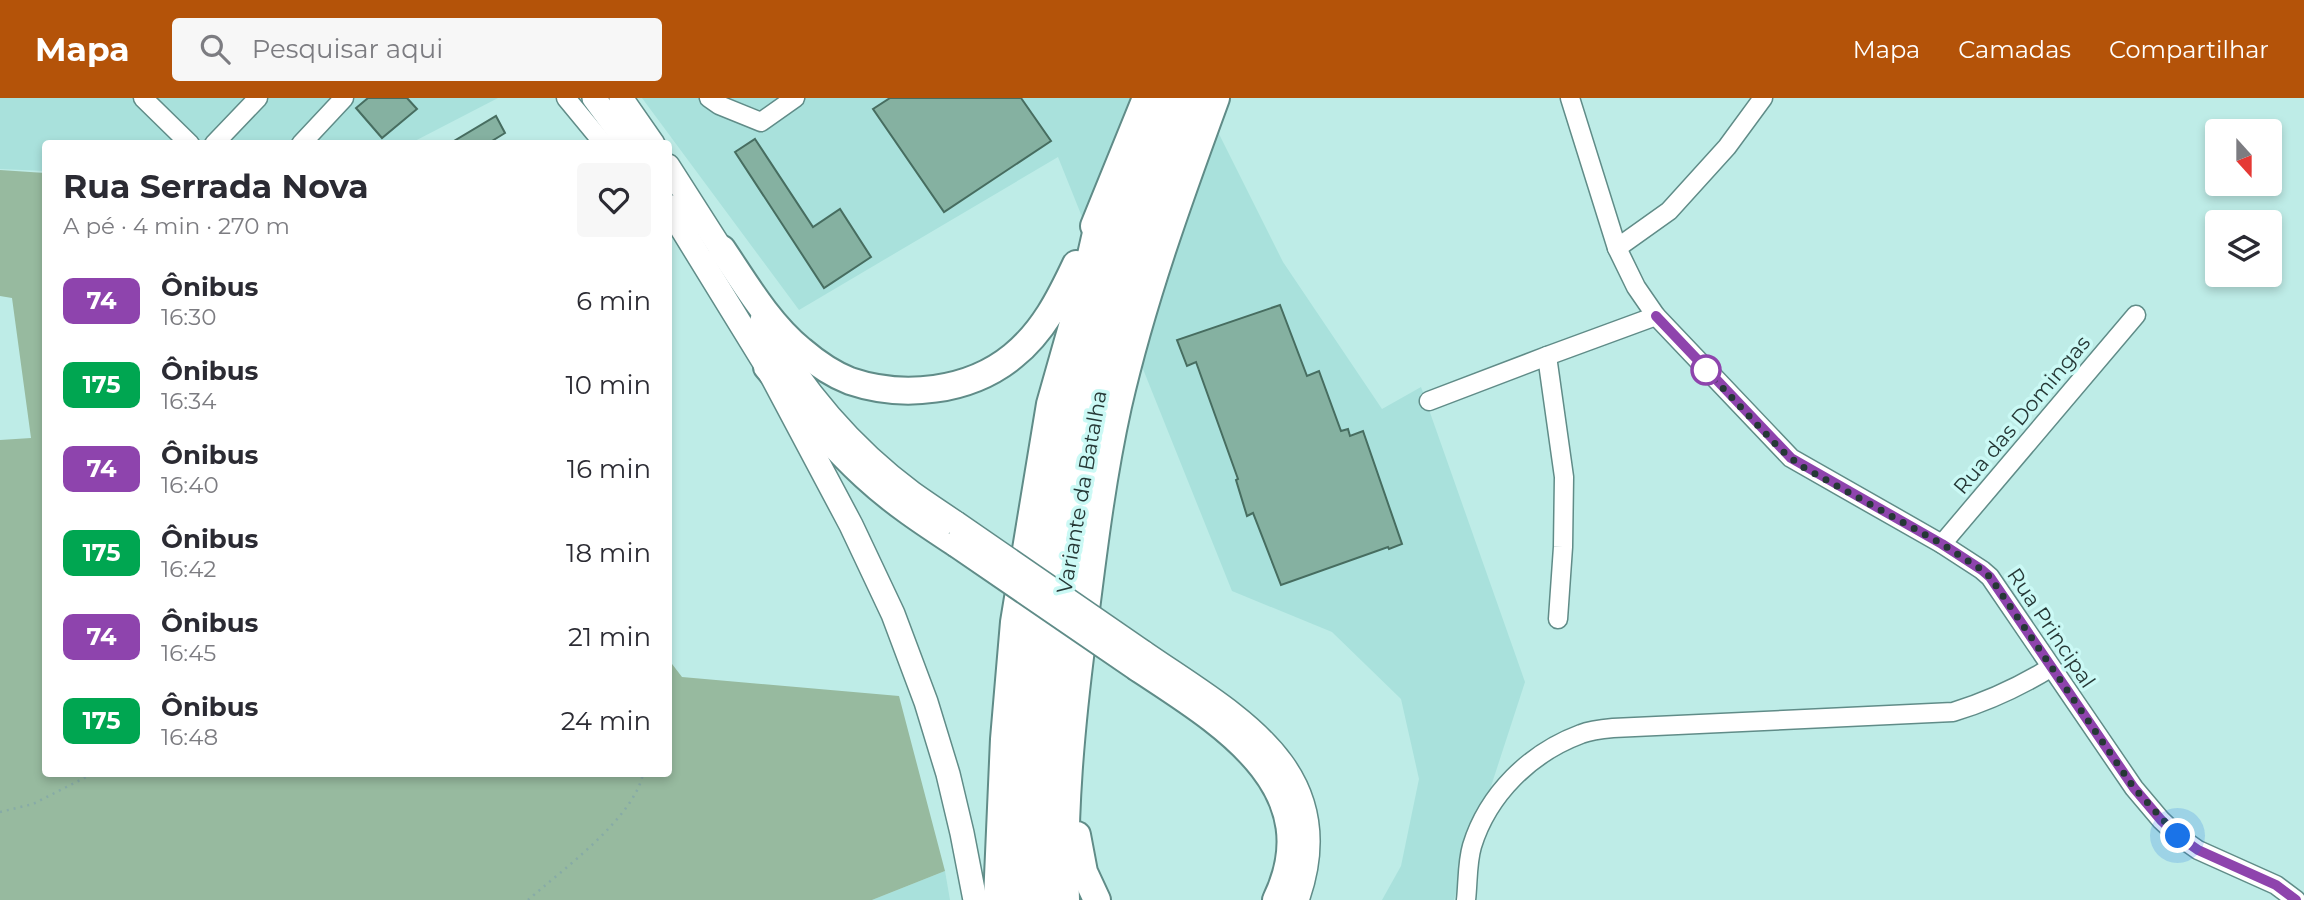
<!DOCTYPE html>
<html lang="pt">
<head>
<meta charset="utf-8">
<style>
	:root { --surface:#fff; --page:#f7f7f7; --text:#2b2b33; --muted:#7c7c81; --accent:#b45309 }
	body { margin:0; font-family:Montserrat,sans-serif; background:var(--page); color:var(--text); height:100vh; display:flex; flex-direction:column; font-size:26px; white-space:nowrap }
	* { box-sizing:border-box; margin:0 }
	p { font-size:23px; color:var(--muted) }
	.icon { flex:none; width:38px; height:38px; fill:none; stroke:currentColor; stroke-width:2; stroke-linecap:round; stroke-linejoin:round }
	.map { position:relative; flex:1; overflow:hidden }
	.drawer { position:absolute; left:42px; top:42px; width:630px; height:637px; display:flex; flex-direction:column; background:var(--surface); border-radius:7px; box-shadow:0 4px 10px #0003 }
	.drawer>* { flex:none }
	.badge { padding:0 14px; border-radius:10px; font-size:24px; line-height:46px }
	.needle { width:46px; rotate:159deg }
	.tools { position:absolute; left:2205px; top:21px; display:grid; gap:14px }
	.tools a { display:grid; place-items:center; width:77px; height:77px; border-radius:7px; background:var(--surface); box-shadow:0 4px 10px #0003; font-size:35px }
	.you { position:absolute; width:35px; height:35px; margin:-18px; border:5px solid #fff; border-radius:50%; background:#1a73e8; box-shadow:0 0 0 10px #1a73e833 }
	.map>.badge { position:absolute; translate:-50% -50%; box-shadow:0 0 0 4px #fff }
	.round { display:grid; place-items:center; flex:none; width:74px; height:74px; border-radius:7px; background:var(--page) }
	.head { display:flex; align-items:center; justify-content:space-between; height:119px; padding:0 21px }
	h1 { font-size:33px; font-weight:700; line-height:52px }
	ul { padding:0; list-style:none }
	li { display:flex; align-items:center; gap:21px; height:84px; padding:0 21px }
	li div { flex:1 }
	li b { display:block; font-size:26px }
	li em { font-style:normal }
	li .badge { min-width:77px; font-weight:700; text-align:center }
	header { display:flex; align-items:center; gap:42px; box-sizing:border-box; height:98px; padding:0 35px; background:var(--accent); color:#fff }
	header strong { font-size:33px }
	nav { display:flex; gap:38px; margin-inline-start:auto; font-size:24px }
	.search { width:490px; height:63px; background:var(--page); display:flex; align-items:center; gap:18px; box-sizing:border-box; padding:0 24px; border-radius:7px; color:var(--muted); font-size:26px }
	.map>svg:first-child { display:block }
	.built { fill:#a9e1dc }
	.forest { fill:#97ba9f }
	.building { fill:#85b1a1; stroke:#476d60; stroke-width:2 }
	.lines { fill:none; stroke-linecap:round; stroke-linejoin:round }
	.minor-casing { stroke:#608c88; stroke-width:21 }
	.major-casing { stroke:#608c88; stroke-width:26 }
	.highway-casing { stroke:#608c88; stroke-width:30 }
	.path { stroke:#87aba7; stroke-width:2.5; stroke-dasharray:2 5; stroke-linecap:butt }
	.minor { stroke:#fff; stroke-width:18 }
	.major { stroke:#fff; stroke-width:23 }
	.highway { stroke:#fff; stroke-width:26 }
	.major-bridge-casing { stroke:#608c88; stroke-width:26; stroke-linecap:butt }
	.highway-bridge-casing { stroke:#608c88; stroke-width:30; stroke-linecap:butt }
	.major-bridge { stroke:#fff; stroke-width:23 }
	.highway-bridge { stroke:#fff; stroke-width:26 }
	.line-casing { stroke:#fff; stroke-width:16 }
	.line { stroke:#8e44ad; stroke-width:10 }
	.walk { stroke:#263836; stroke-width:7; stroke-dasharray:0 12.6 }
	.stop-dot { fill:#fff; stroke:#8e44ad; stroke-width:3.5 }
	.labels { text-anchor:middle; stroke-width:7; stroke-linejoin:round; paint-order:stroke }
	.street-label { font-size:21px; fill:#263836; stroke:#cbf9f5 }
</style>
</head>
<body>
<header>
<strong>Mapa</strong>
<div class="search"><svg class="icon" aria-label="search" viewBox="0 0 24 24"><circle cx="10" cy="10" r="6"/><path d="M15 15l6 6"/></svg>Pesquisar aqui</div>
<nav><a>Mapa</a><a>Camadas</a><a>Compartilhar</a></nav>
</header>
<div class="map">
<svg width="2304" height="802" viewBox="0 0 2304 802">
	<rect width="100%" height="100%" fill="#beece7"/>
	<!-- built -->
	<g class="built">
		<polygon points="0,0 498,0 411,45 46,46 45,73 0,71"/>
		<polygon points="642,0 1201,0 1283,164 1382,311 1421,289 1525,584 1454,802 1382,802 1401,768 1419,681 1401,601 1332,534 1232,493 1058,59 799,212"/>
		<polygon points="945,773 950,802 872,802"/>
	</g>
	<!-- forest -->
	<polygon class="forest" points="0,72 45,75 46,676 668,676 669,562 682,579 899,598 945,773 872,802 0,802 0,342 31,340 12,200 0,198"/>
	<!-- building -->
	<g class="building">
		<polygon points="368,0 407,0 417,11 382,40 356,10"/>
		<polygon points="890,0 1021,0 1051,43 944,114 873,11"/>
		<polygon points="496,18 505,35 487,46 449,46"/>
		<polygon points="755,41 813,129 840,111 871,159 824,190 735,54"/>
		<polygon points="1280,207 1307,278 1319,273 1341,333 1348,331 1350,338 1363,333 1402,446 1389,451 1388,449 1281,487 1253,415 1247,418 1236,382 1238,381 1196,264 1187,268 1177,242"/>
	</g>
	<g class="lines">
		<!-- minor casing -->
		<g class="minor-casing">
			<g id="minor">
				<polyline points="143,0 190,46"/>
				<polyline points="566,0 604,46"/>
				<polyline points="709,0 719,7 761,24 795,0"/>
				<polyline points="1570,0 1617,150 1636,189 1656,218 1791,360 1942,446 1982,472 1990,479 2134,690 2161,722 2178,738 2198,752 2276,787 2296,802"/>
				<polyline points="214,46 258,0"/>
				<polyline points="301,46 344,0"/>
				<polyline points="1617,150 1669,113 1727,49 1763,0"/>
				<polyline points="1429,303 1547,258"/>
				<polyline points="1942,446 2136,217"/>
				<polyline points="1558,521 1563,449 1564,379 1547,258 1656,218"/>
				<path d="M1466 802C1468 785 1467 765 1472 748 1488 696 1530 655 1581 636 1591 632 1602 631 1613 630L1953 614C1989 603 2019 589 2050 570"/>
			</g>
		</g>
		<!-- major casing -->
		<g class="major-casing">
			<g id="major">
				<polyline points="594,0 628,46"/>
				<polyline points="621,0 653,46"/>
				<polyline points="668,68 730,165"/>
				<polyline points="668,108 767,269 851,427 893,516 926,604 948,676 962,735 975,802"/>
				<path d="M762 222C800 289 850 349 912 395 926 405 941 415 956 425"/>
				<path d="M1143 554C1234 617 1344 671 1297 802"/>
			</g>
		</g>
		<!-- highway casing -->
		<g class="highway-casing">
			<g id="highway">
				<polyline points="1094,128 1146,0"/>
				<path d="M722 151C745 185 768 225 801 252 815 264 832 276 850 283 903 301 969 294 1013 258 1043 234 1060 200 1076 166"/>
				<path d="M767 269C798 306 829 345 865 378 893 404 925 425 957 446"/>
				<path d="M1138 570C1218 623 1331 688 1276 802"/>
				<polyline points="1077,737 1084,774 1097,802"/>
				<polyline points="997,802 1004,641 1014,524 1050,306 1086,179 1101,113"/>
				<path d="M1019 802C1022 528 1063 254 1168 0"/>
				<path d="M1043 802C1044 740 1044 678 1050 617 1068 406 1111 196 1193 0"/>
				<path d="M1066 802C1063 715 1071 629 1082 543 1092 464 1101 385 1118 308 1142 203 1179 101 1216 0"/>
			</g>
		</g>
		<!-- path -->
		<g class="path">
			<polyline points="0,714 33,706 92,676"/>
			<path d="M528 802C562 772 633 721 643 676"/>
		</g>
		<!-- minor -->
		<use href="#minor" class="minor"/>
		<!-- major -->
		<use href="#major" class="major"/>
		<!-- highway -->
		<use href="#highway" class="highway"/>
		<!-- major-bridge casing -->
		<g class="major-bridge-casing">
			<polyline id="major-bridge" points="956,425 1143,554"/>
		</g>
		<!-- highway-bridge casing -->
		<g class="highway-bridge-casing">
			<polyline id="highway-bridge" points="957,446 1138,570"/>
		</g>
		<!-- major-bridge -->
		<use href="#major-bridge" class="major-bridge"/>
		<!-- highway-bridge -->
		<use href="#highway-bridge" class="highway-bridge"/>
	</g>
	<g class="lines">
		<!-- line casing -->
		<g class="line-casing">
			<polyline id="line" points="1656,218 1791,360 1942,446 1982,472 1990,479 2134,690 2161,722 2178,738 2198,752 2276,787 2296,802"/>
		</g>
		<!-- line -->
		<use href="#line" class="line"/>
		<!-- walk -->
		<polyline class="walk" points="1706,272 1780,351 1801,368 1942,446 1982,472 1990,479 2134,690 2178,738"/>
	</g>
	<!-- markers -->
	<circle class="stop-dot" cx="1706" cy="272" r="14"/>
	<g class="labels">
		<!-- street labels -->
		<g class="street-label">
			<text transform="translate(2022 317) rotate(-50)" y="7">Rua das Domingas</text>
			<text transform="translate(1082 394) rotate(-80)" y="7">Variante da Batalha</text>
			<text transform="translate(2051 530) rotate(56)" y="7">Rua Principal</text>
		</g>
	</g>
</svg>
<div class="tools">
<a><svg class="needle" viewBox="-14 -14 28 28"><path d="M0-13l5 13h-10z" fill="#e53935"/><path d="M0 13l5-13h-10z" fill="#7c7c81"/></svg></a>
<a><svg class="icon" aria-label="layers" viewBox="0 0 24 24"><path d="M12 4l9 5-9 5-9-5zM3 14l9 5 9-5"/></svg></a>
</div>
<div class="you" style="left:2178px;top:738px"></div>
<section class="drawer">
<div class="head"><div><h1>Rua Serrada Nova</h1><p>A pé · 4 min · 270 m</p></div><a class="round"><svg class="icon" aria-label="heart" viewBox="0 0 24 24"><path d="M12 20l-8-8c-3-5 5-10 8-4 3-6 11-1 8 4z"/></svg></a></div>
<ul>
<li><span class="badge" style="background:#8e44ad;color:#fff">74</span><div><b>Ônibus</b><p>16:30</p></div><em>6 min</em></li>
<li><span class="badge" style="background:#00a651;color:#fff">175</span><div><b>Ônibus</b><p>16:34</p></div><em>10 min</em></li>
<li><span class="badge" style="background:#8e44ad;color:#fff">74</span><div><b>Ônibus</b><p>16:40</p></div><em>16 min</em></li>
<li><span class="badge" style="background:#00a651;color:#fff">175</span><div><b>Ônibus</b><p>16:42</p></div><em>18 min</em></li>
<li><span class="badge" style="background:#8e44ad;color:#fff">74</span><div><b>Ônibus</b><p>16:45</p></div><em>21 min</em></li>
<li><span class="badge" style="background:#00a651;color:#fff">175</span><div><b>Ônibus</b><p>16:48</p></div><em>24 min</em></li>
</ul>
</section>
</div>
</body>
</html>
